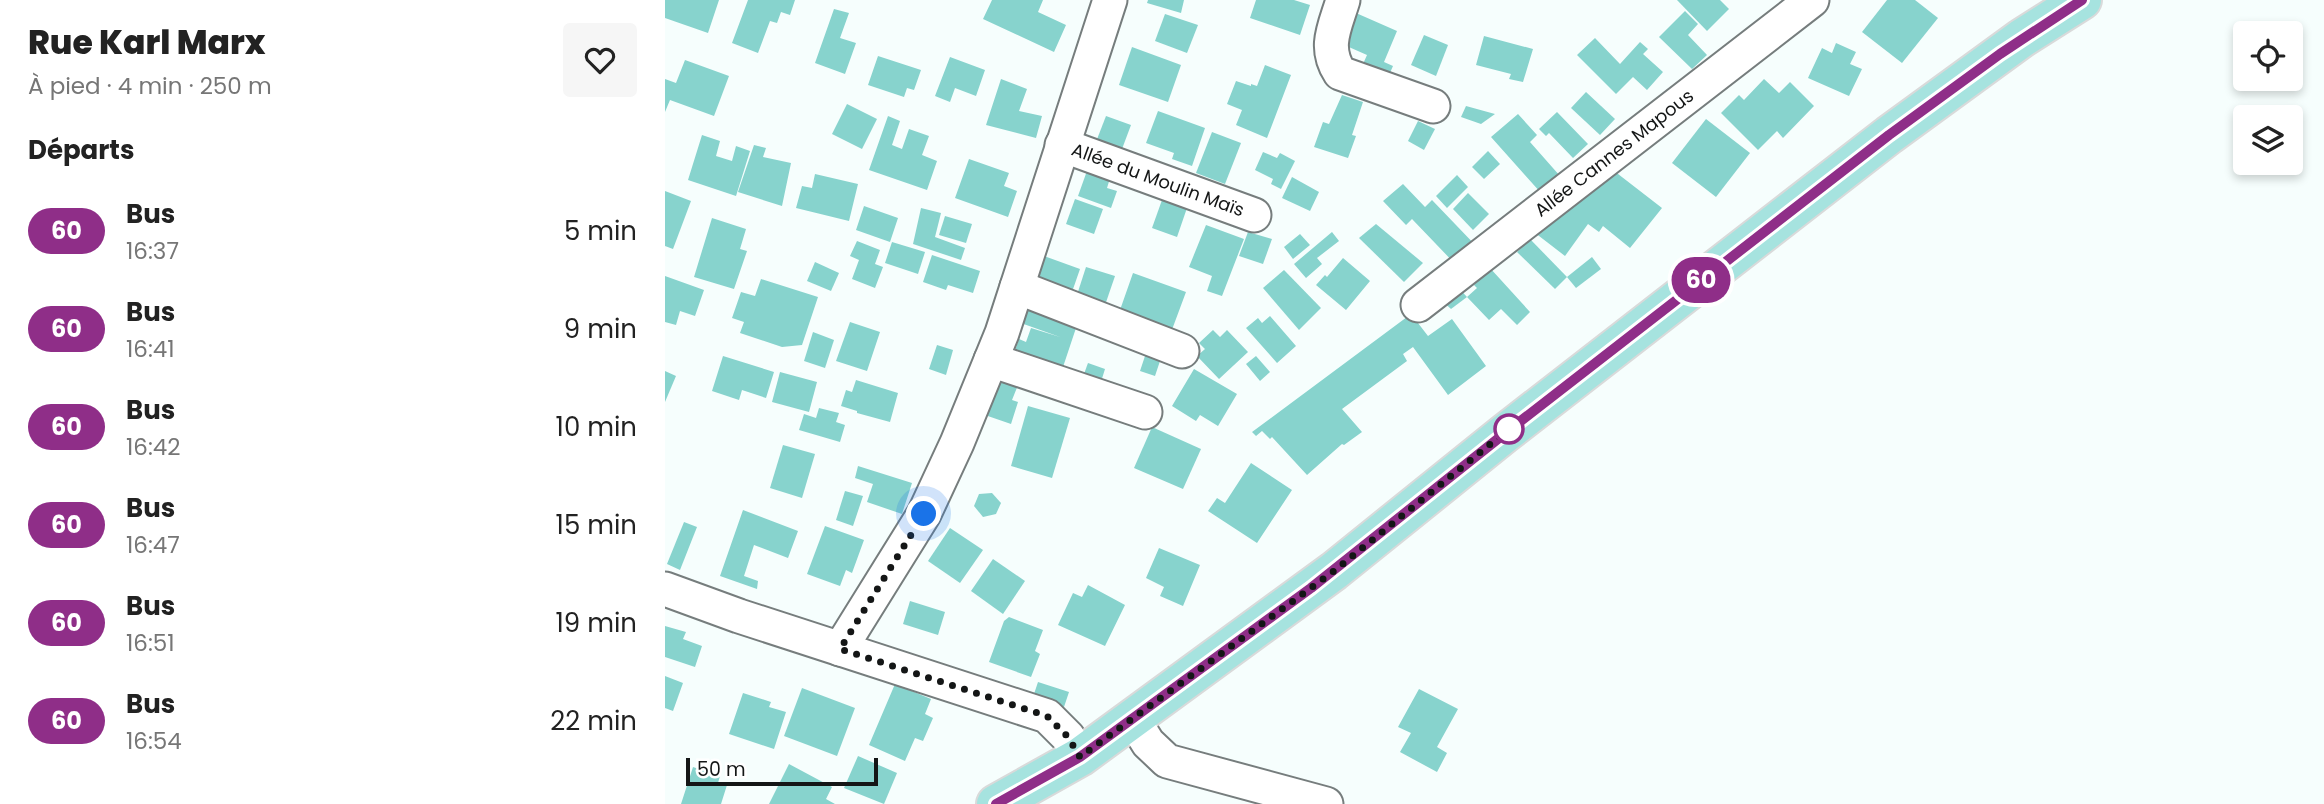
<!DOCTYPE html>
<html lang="fr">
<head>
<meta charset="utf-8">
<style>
	:root { --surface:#fff; --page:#f6f6f6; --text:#222; --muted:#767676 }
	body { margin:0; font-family:Poppins,sans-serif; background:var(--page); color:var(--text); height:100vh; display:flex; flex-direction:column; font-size:26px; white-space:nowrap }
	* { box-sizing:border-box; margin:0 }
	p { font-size:23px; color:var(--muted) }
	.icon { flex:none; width:38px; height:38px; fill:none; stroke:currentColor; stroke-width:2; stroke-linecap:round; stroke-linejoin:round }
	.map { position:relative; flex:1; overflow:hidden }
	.side { display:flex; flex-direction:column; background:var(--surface); width:665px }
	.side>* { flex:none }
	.badge { padding:0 14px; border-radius:23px; font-size:24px; line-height:46px }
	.fabs { position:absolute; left:1568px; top:21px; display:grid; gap:14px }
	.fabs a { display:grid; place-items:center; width:70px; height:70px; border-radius:7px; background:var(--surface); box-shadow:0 4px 10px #0003; font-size:35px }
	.scale { position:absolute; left:21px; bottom:18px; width:192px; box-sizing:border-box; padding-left:7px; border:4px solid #141616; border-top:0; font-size:19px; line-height:24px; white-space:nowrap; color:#141616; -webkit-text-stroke:5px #fff; paint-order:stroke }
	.you { position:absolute; width:35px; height:35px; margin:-18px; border:5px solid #fff; border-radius:50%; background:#1a73e8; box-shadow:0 0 0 10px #1a73e833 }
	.map>.badge { position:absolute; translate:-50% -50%; box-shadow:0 0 0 4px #fff }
	h2 { padding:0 28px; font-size:26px; line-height:63px }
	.round { display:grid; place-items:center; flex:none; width:74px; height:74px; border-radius:7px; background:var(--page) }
	.overview { display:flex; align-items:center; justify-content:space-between; height:119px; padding:0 28px }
	h1 { font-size:33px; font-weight:800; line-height:52px }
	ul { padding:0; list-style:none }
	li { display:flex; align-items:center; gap:21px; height:98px; padding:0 28px }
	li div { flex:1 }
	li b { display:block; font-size:26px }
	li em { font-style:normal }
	li .badge { min-width:77px; font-weight:700; text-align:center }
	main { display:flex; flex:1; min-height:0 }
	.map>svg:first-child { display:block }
	.building { fill:#87d3cd }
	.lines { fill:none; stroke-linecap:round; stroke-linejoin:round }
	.minor-casing { stroke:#767d7d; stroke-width:37 }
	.major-casing { stroke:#d9dada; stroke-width:42 }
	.minor { stroke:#fff; stroke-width:33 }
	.major { stroke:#a6e3df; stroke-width:38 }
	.line-casing { stroke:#fff; stroke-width:16 }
	.line { stroke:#8f2e88; stroke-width:10 }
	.walk { stroke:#141616; stroke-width:7; stroke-dasharray:0 12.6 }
	.stop-dot { fill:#fff; stroke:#8f2e88; stroke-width:3.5 }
	.labels { text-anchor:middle; stroke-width:5; stroke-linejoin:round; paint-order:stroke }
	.street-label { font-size:18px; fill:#141616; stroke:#fff }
</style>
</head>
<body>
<main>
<section class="side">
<div class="overview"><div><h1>Rue Karl Marx</h1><p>À pied · 4 min · 250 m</p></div><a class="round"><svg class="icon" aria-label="heart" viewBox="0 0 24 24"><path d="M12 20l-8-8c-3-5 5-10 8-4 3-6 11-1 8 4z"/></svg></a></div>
<h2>Départs</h2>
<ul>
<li><span class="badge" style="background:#8f2e88;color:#fff">60</span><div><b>Bus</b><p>16:37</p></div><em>5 min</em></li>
<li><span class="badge" style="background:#8f2e88;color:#fff">60</span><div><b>Bus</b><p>16:41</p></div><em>9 min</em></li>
<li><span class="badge" style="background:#8f2e88;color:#fff">60</span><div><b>Bus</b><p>16:42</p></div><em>10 min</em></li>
<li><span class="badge" style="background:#8f2e88;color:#fff">60</span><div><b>Bus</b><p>16:47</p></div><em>15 min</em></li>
<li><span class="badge" style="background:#8f2e88;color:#fff">60</span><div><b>Bus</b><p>16:51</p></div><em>19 min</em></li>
<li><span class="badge" style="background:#8f2e88;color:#fff">60</span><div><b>Bus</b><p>16:54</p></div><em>22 min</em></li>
</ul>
</section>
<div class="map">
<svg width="1659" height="804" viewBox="0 0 1659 804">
	<rect width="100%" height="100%" fill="#f6fefd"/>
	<!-- building -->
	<g class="building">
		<polygon points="0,0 54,0 43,33 0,18"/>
		<polygon points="83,0 130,0 125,15 116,12 112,23 105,21 93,53 67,43"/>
		<polygon points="327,0 378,0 373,12 401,25 389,52 318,19"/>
		<polygon points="483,0 519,0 516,13 482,3"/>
		<polygon points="591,0 629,0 645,5 635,35 585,18"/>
		<polygon points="1012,0 1055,0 1064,9 1042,31"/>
		<polygon points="1222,0 1250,0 1273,18 1237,63 1197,32"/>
		<polygon points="169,9 184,13 175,38 191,43 180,74 150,63"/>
		<polygon points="1020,11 1033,24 1023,35 1042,55 1027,69 994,37"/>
		<polygon points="691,13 732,31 719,62 728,66 720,84 694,73 702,55 677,44"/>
		<polygon points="500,14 533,25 522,53 490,41"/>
		<polygon points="759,35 783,45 771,76 746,65"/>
		<polygon points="819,36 868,49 858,82 844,79 846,74 811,65"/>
		<polygon points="930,38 955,64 975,42 983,49 978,54 998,72 982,90 968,77 951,94 912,55"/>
		<polygon points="1171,43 1191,52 1185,64 1197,69 1184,96 1143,78 1157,48 1167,53"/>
		<polygon points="467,47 516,65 503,102 454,85"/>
		<polygon points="213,56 256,70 249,90 242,88 239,97 203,85"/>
		<polygon points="285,57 320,70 311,96 290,88 285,102 270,96"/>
		<polygon points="20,60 64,76 49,116 5,100 0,112 0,79 11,83"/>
		<polygon points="600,65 626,75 602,138 571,125 577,110 562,104 571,81 586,86 586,84 592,86"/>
		<polygon points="336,79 362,89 354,111 377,116 371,138 321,125"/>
		<polygon points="1099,79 1114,93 1125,82 1149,106 1118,138 1112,131 1093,150 1056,113 1074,95 1079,100"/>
		<polygon points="921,92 950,119 935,135 906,108"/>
		<polygon points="677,95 698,102 687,135 691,136 683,158 649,147 658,122 664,124"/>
		<polygon points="182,104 212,119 197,149 167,134"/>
		<polygon points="801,106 830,114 816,124 796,117"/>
		<polygon points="493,111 540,128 527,166 507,159 509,153 481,143"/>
		<polygon points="892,112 923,144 908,158 884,133 881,136 874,129"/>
		<polygon points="853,114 872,135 865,142 895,176 876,193 826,137"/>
		<polygon points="223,116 235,121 227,145 237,149 244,129 264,136 257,155 272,161 262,190 204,170"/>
		<polygon points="441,116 466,125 454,157 429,147"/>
		<polygon points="1041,119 1085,153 1051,197 1007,163"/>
		<polygon points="753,121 770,129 759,150 743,141"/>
		<polygon points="547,132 576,143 560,184 531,173"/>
		<polygon points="37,135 55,141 51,156 67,161 71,146 85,151 71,196 23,180"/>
		<polygon points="89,145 101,148 98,157 126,163 117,206 73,192"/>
		<polygon points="823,151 835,164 819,179 807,167"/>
		<polygon points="598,152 612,158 615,153 630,161 616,189 606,184 608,179 590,170"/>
		<polygon points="304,159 344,173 339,186 352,191 343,217 290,198"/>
		<polygon points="944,167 997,208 965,248 938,226 934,232 923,224 900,256 865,229"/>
		<polygon points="423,168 446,175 442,188 452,191 446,208 413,196"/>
		<polygon points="150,174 193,184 184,221 131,208 137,186 147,188"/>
		<polygon points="792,175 803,187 782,208 771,196"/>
		<polygon points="627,177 654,192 645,211 617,198"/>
		<polygon points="738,184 760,207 767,200 814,249 794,268 747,219 741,225 718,201"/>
		<polygon points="0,191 26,201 8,249 0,246"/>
		<polygon points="803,193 824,214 808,230 788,209"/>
		<polygon points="410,199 438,209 429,234 401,224"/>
		<polygon points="497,200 522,208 512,237 487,228"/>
		<polygon points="199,206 233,218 225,242 191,230"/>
		<polygon points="256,208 276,213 270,237 300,248 296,260 248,244"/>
		<polygon points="280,216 307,224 301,243 274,235"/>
		<polygon points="47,218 81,229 75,249 82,251 69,289 29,277"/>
		<polygon points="711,224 758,263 739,282 694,238"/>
		<polygon points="541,225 579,239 557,296 542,291 547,276 524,267"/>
		<polygon points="583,232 607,239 598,264 574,256"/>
		<polygon points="667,232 674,241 652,258 657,264 641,278 629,264"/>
		<polygon points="635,234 645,245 628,259 619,247"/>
		<polygon points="865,239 902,277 890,289 852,252"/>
		<polygon points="192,241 215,250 210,264 218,267 210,288 187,279 194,260 185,256"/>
		<polygon points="227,242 260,252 253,274 220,263"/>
		<polygon points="267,255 315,271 308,293 283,285 281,290 258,282"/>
		<polygon points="379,256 415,269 407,292 371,279"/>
		<polygon points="927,257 936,269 911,288 902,277"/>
		<polygon points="678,258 705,281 681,310 651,285 660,275 662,277"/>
		<polygon points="150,262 174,273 166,291 142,281"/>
		<polygon points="421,267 450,276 437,314 409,304"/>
		<polygon points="825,268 865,312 852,325 836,309 824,320 802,297 812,288 809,285"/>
		<polygon points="619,270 656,308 634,330 598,288"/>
		<polygon points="468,273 521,292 505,335 489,331 492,323 455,310"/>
		<polygon points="0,276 39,290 30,316 15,311 11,325 0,322"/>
		<polygon points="96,279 153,297 137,345 117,347 75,333 79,322 67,318 76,292 90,296"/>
		<polygon points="792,286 802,297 786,309 775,299"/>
		<polygon points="358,306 412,325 397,370 347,359 354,339 361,342 366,328 395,337 353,322"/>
		<polygon points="746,314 763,336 787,319 821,366 783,395 748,347 738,354 742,361 677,409 697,432 679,445 677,444 642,475 607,437 605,439 597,431 591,436 587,432"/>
		<polygon points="605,316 631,346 612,363 581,328 593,318 597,323"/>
		<polygon points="185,322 215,332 202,371 171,361"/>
		<polygon points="548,330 555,337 562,330 583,352 554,379 532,356 540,349 534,343"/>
		<polygon points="148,332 169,340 160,368 139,361"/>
		<polygon points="272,345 288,350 281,375 264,369"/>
		<polygon points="482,350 497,355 490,376 475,371"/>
		<polygon points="58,356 109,372 101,398 77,390 74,400 47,391"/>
		<polygon points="591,356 605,372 595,381 581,364"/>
		<polygon points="423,363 440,369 434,388 416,382"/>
		<polygon points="529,369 572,394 553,426 535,415 531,421 507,406"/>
		<polygon points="0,371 11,376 0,402"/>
		<polygon points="115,372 152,382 144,412 107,402"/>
		<polygon points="332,372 355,380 347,400 353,402 346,424 317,414"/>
		<polygon points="191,380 233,393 225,422 192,413 192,411 176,406 181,390 187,392"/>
		<polygon points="363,406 405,418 387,478 346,466"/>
		<polygon points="154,408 174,413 171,422 180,425 175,442 134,430 139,414 151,418"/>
		<polygon points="487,427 536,449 518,489 469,468"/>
		<polygon points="118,445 150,454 137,498 105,488"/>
		<polygon points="586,463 627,490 592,543 543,511 552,498 560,503"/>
		<polygon points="193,466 247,483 237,514 202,502 208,484 190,478"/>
		<polygon points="180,491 198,496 188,526 171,520"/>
		<polygon points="327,493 336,503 331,514 318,517 309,506 314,494"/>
		<polygon points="78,510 133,531 123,558 89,545 79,576 93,581 92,589 55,576"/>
		<polygon points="19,522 32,527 15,570 2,564"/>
		<polygon points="160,526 199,540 187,573 181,570 175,586 142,574"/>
		<polygon points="285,528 318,550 295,583 263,561"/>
		<polygon points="494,548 535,565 518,606 495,596 499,587 481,578"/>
		<polygon points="328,559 360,581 338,614 306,591"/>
		<polygon points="423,585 460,605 440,646 393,625 408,593 417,597"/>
		<polygon points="245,601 280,612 273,635 238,624"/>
		<polygon points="344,617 378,630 370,651 375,654 366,677 324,662 339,621"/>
		<polygon points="0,626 21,632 18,639 37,646 30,667 0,657"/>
		<polygon points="0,676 18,683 8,711 0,708"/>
		<polygon points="373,682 404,692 399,707 368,697"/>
		<polygon points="230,684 266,699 260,714 268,718 258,741 250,738 240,761 204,745"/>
		<polygon points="137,688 190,708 172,756 119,736"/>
		<polygon points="754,689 793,709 772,747 782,753 772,772 735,752 746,733 733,727"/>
		<polygon points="78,693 106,702 104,707 121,712 109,749 64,734"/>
		<polygon points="193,756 232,773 219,804 179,788"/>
		<polygon points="124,764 167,787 161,799 170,804 104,804"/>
		<polygon points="28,767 55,776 53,783 62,785 56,804 16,804"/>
	</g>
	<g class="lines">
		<!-- minor casing -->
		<g class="minor-casing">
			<g id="minor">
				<path d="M678 0C670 27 658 47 675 73L768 106"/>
				<path id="s1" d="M397 145 589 215"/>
				<polyline points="352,287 517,351"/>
				<path id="s2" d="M753 305 1147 0"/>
				<polyline points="326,360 480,412"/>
				<polyline points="0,589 74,616 382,716 403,737 415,757"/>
				<polyline points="175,649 259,514 292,443 337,333 445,0"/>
				<polyline points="468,719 483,743 502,761 661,804"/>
			</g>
		</g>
		<!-- major casing -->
		<g class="major-casing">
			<polyline id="major" points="331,804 415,757 669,571 839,434 1224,135 1357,38 1417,0"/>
		</g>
		<!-- minor -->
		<use href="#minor" class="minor"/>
		<!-- major -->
		<use href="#major" class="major"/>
	</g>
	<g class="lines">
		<!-- line casing -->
		<g class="line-casing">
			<polyline id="line" points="331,804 415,757 646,588 839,434 1224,135 1335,54 1417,0"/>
		</g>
		<!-- line -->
		<use href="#line" class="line"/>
		<!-- walk -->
		<polyline class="walk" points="259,514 175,649 382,716 403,737 415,757 669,571 844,429"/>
	</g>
	<!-- markers -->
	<circle class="stop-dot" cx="844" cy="429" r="14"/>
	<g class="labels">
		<!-- street labels -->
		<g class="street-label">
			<text dy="6" stroke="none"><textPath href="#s2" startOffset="248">Allée Cannes Mapous</textPath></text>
			<text dy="6" stroke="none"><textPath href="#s1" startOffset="102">Allée du Moulin Maïs</textPath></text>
		</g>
	</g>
</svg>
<div class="fabs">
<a><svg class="icon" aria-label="locate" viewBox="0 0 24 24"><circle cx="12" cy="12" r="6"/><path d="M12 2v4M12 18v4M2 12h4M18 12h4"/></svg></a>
<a><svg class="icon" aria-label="layers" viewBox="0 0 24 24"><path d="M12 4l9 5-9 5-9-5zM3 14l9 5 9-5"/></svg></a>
</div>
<div class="scale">50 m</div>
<div class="you" style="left:259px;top:514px"></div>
<b class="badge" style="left:1036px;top:280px;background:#8f2e88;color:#fff">60</b>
</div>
</main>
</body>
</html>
